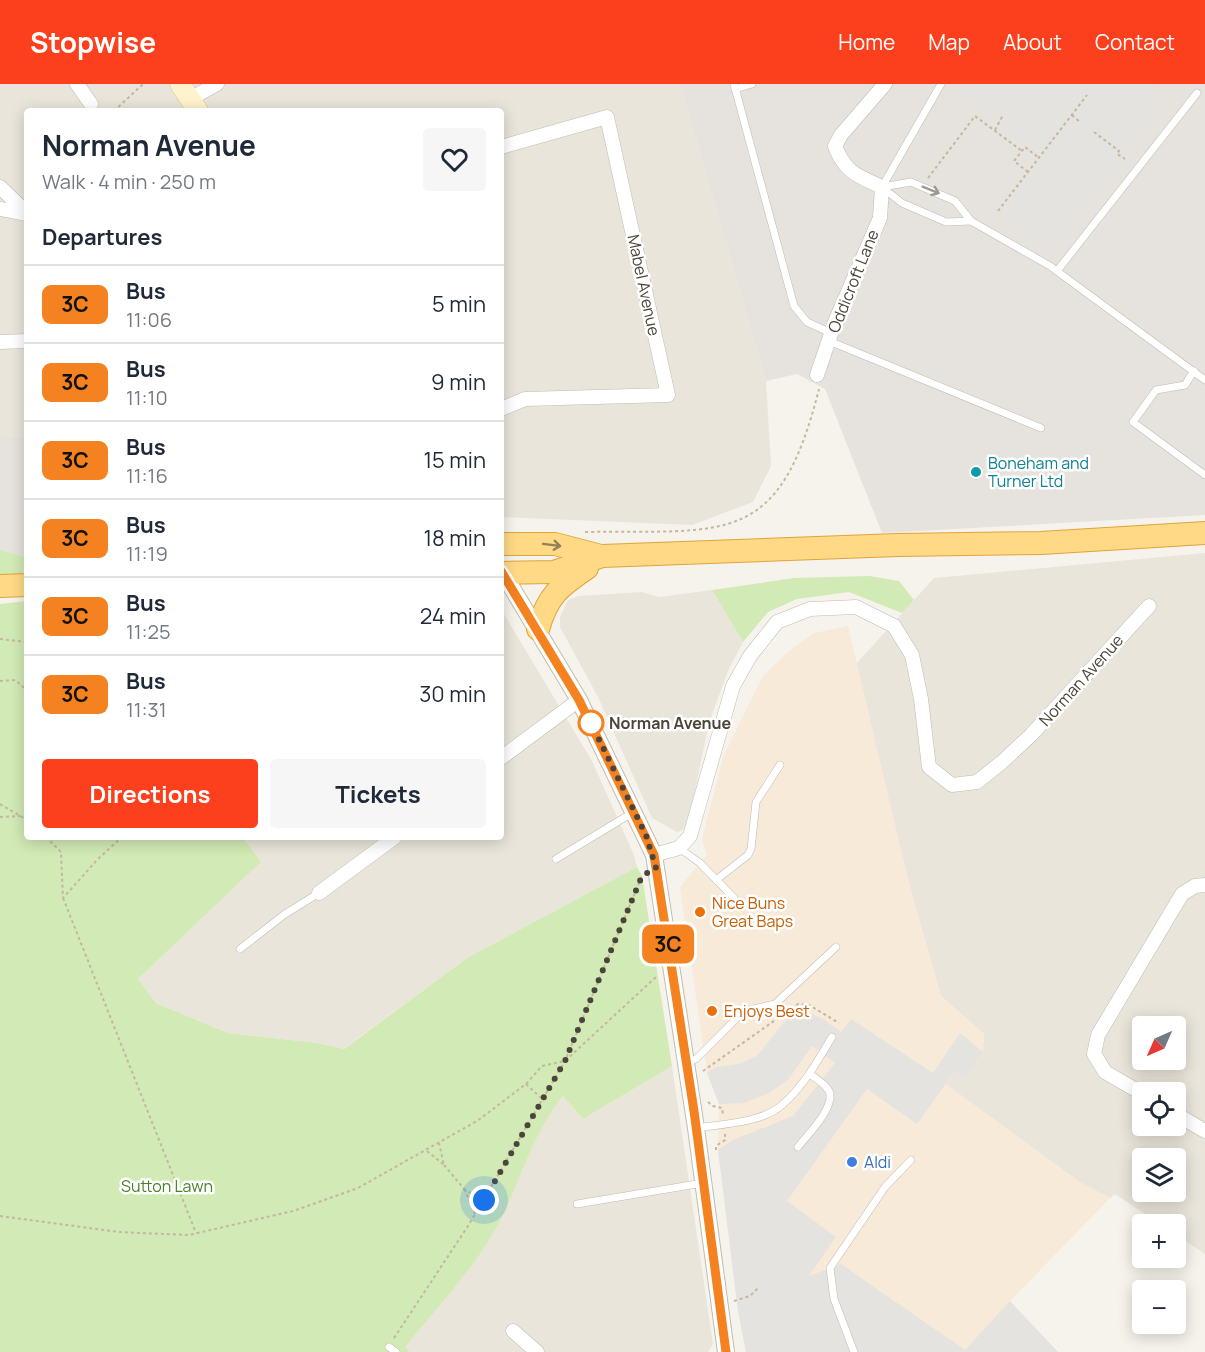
<!DOCTYPE html>
<html lang="en">
<head>
<meta charset="utf-8">
<style>
	:root { --surface:#fff; --page:#f6f6f7; --text:#1f2937; --muted:#747a83; --line:#e0e1e3; --accent:#fc3f1d }
	body { margin:0; font-family:Manrope,sans-serif; background:var(--page); color:var(--text); height:100vh; display:flex; flex-direction:column; font-size:22px; white-space:nowrap }
	* { box-sizing:border-box; margin:0 }
	p { font-size:20px; color:var(--muted) }
	.icon { flex:none; width:33px; height:33px; fill:none; stroke:currentColor; stroke-width:2; stroke-linecap:round; stroke-linejoin:round }
	.map { position:relative; flex:1; overflow:hidden }
	.details { position:absolute; left:24px; top:24px; width:480px; height:732px; display:flex; flex-direction:column; background:var(--surface); border-radius:6px; box-shadow:0 3px 15px #0003 }
	.details>* { flex:none }
	.badge { padding:0 12px; border-radius:9px; font-size:21px; line-height:39px }
	.needle { width:39px; rotate:225deg }
	.fabs { position:absolute; left:1132px; top:932px; display:grid; gap:12px }
	.fabs a { display:grid; place-items:center; width:54px; height:54px; border-radius:6px; background:var(--surface); box-shadow:0 3px 15px #0003; font-size:30px }
	.you { position:absolute; width:30px; height:30px; margin:-15px; border:4px solid #fff; border-radius:50%; background:#1a73e8; box-shadow:0 0 0 9px #1a73e833 }
	.map>.badge { position:absolute; translate:-50% -50%; box-shadow:0 0 0 3px #fff }
	h2 { padding:0 18px; font-size:22px; line-height:54px }
	.round { display:grid; place-items:center; flex:none; width:63px; height:63px; border-radius:6px; background:var(--page) }
	.summary { display:flex; align-items:center; justify-content:space-between; height:102px; padding:0 18px }
	h1 { font-size:28px; font-weight:700; line-height:45px }
	.button { display:flex; gap:12px; margin-top:auto; padding:12px 18px }
	.button a { flex:1; height:69px; border-radius:6px; background:var(--accent); color:#fff; font-size:24px; font-weight:700; line-height:69px; text-align:center }
	.button a+a { background:var(--page); color:var(--text) }
	ul { padding:0; list-style:none }
	li { display:flex; align-items:center; gap:18px; height:78px; padding:0 18px; border-top:2px solid var(--line) }
	li div { flex:1 }
	li b { display:block; font-size:22px }
	li em { font-style:normal }
	li .badge { min-width:66px; font-weight:700; text-align:center }
	header { display:flex; align-items:center; gap:36px; box-sizing:border-box; height:84px; padding:0 30px; background:var(--accent); color:#fff }
	header strong { font-size:28px }
	nav { display:flex; gap:33px; margin-inline-start:auto; font-size:21px }
	.map>svg:first-child { display:block }
	.residential { fill:#eae5da; fill-rule:evenodd }
	.commercial { fill:#f7ead8 }
	.industrial { fill:#e6e2dd }
	.green { fill:#d2eab5 }
	.parking { fill:#e5e3e0 }
	.lines { fill:none; stroke-linecap:round; stroke-linejoin:round }
	.service-casing { stroke:#c2bbae; stroke-width:8 }
	.minor-casing { stroke:#c2bbae; stroke-width:15 }
	.tertiary-casing { stroke:#c2bbae; stroke-width:18 }
	.secondary-casing { stroke:#d6c79b; stroke-width:21 }
	.trunk-casing { stroke:#e0a43c; stroke-width:24 }
	.path { stroke:#c4b79f; stroke-width:2; stroke-dasharray:3 3; stroke-linecap:butt }
	.service { stroke:#fff; stroke-width:7 }
	.minor { stroke:#fff; stroke-width:14 }
	.tertiary { stroke:#fff; stroke-width:16 }
	.secondary { stroke:#fff3cd; stroke-width:20 }
	.trunk { stroke:#ffd985; stroke-width:22 }
	.oneway { stroke:#9c9892 }
	.oneway2 { stroke:#938057 }
	.line-casing { stroke:#fff; stroke-width:14 }
	.line { stroke:#f58220; stroke-width:9 }
	.walk { stroke:#4b4439; stroke-width:6; stroke-dasharray:0 10.8 }
	.culture-dot { fill:#0f9aa8; stroke:#fff; stroke-width:2 }
	.stop-dot { fill:#fff; stroke:#f58220; stroke-width:3 }
	.food-dot { fill:#e8710a; stroke:#fff; stroke-width:2 }
	.shop-dot { fill:#3f7fe0; stroke:#fff; stroke-width:2 }
	.labels { text-anchor:middle; stroke-width:5; stroke-linejoin:round; paint-order:stroke }
	.street-label { font-size:16px; fill:#4b4439; stroke:#fff }
	.culture-label { font-size:16px; fill:#0d838f; stroke:#fff; text-anchor:start }
	.stop-label { font-size:16px; font-weight:bold; fill:#4b4439; stroke:#fff; text-anchor:start }
	.food-label { font-size:16px; fill:#c56008; stroke:#fff; text-anchor:start }
	.shop-label { font-size:16px; fill:#366cbe; stroke:#fff; text-anchor:start }
	.park-label { font-size:16px; fill:#4a7f2a; stroke:#fff }
</style>
</head>
<body>
<header>
<strong>Stopwise</strong>
<nav><a>Home</a><a>Map</a><a>About</a><a>Contact</a></nav>
</header>
<div class="map">
<svg width="1205" height="1268" viewBox="0 0 1205 1268">
	<rect width="100%" height="100%" fill="#f6f3ec"/>
	<!-- residential -->
	<g class="residential">
		<polygon points="0,0 680,0 766,297 771,382 753,418 692,441 501,433 501,27 27,27 27,353 0,352"/>
		<path d="M1205 469V1170L1176 1151V1140H1160L1115 1110 1110 1114 1081 1099 945 1000 954 988 965 995 983 968 984 950 941 912 909 800 856 580 934 494ZM1143 942H1176V975H1143ZM1143 1008H1176V1041H1143ZM1143 1074H1176V1107H1143Z"/>
		<polygon points="712,506 743,558 728,587 709,639 687,744 677,748 652,734 598,613 560,543 560,533 568,516 579,512 642,508 659,513"/>
		<polygon points="501,525 592,677 634,771 637,783 467,874 343,965 317,959 228,949 156,919 138,895 261,778 245,756 249,753 501,753"/>
		<polygon points="672,982 713,1260 708,1268 410,1268 404,1264 462,1193 492,1150 546,1033 563,1012 583,1035"/>
	</g>
	<!-- commercial -->
	<polygon class="commercial" points="848,542 909,800 941,912 984,950 983,968 965,995 954,988 946,1000 1081,1099 1110,1114 1010,1217 1058,1268 746,1268 738,1227 718,1066 719,1020 707,989 680,803 707,771 702,755 723,673 763,592 789,567 814,549"/>
	<!-- industrial -->
	<g class="industrial">
		<polygon points="680,0 1205,0 1205,431 882,449 825,305 797,290 766,297"/>
		<polygon points="0,352 27,353 27,473 0,466"/>
	</g>
	<!-- green -->
	<g class="green">
		<polygon points="0,466 27,473 23,490 0,492"/>
		<polygon points="869,492 899,497 914,516 902,529 849,508 797,515 768,528 743,558 712,506 794,494"/>
		<path d="M27 517V753H249L245 756 261 778 138 895 156 919 228 949 317 959 344 965 467 874 637 783 642 792 672 982 583 1035 563 1012C529 1053 519 1106 492 1151 468 1191 434 1227 405 1263L410 1268H0V520Z"/>
	</g>
	<!-- parking -->
	<g class="parking">
		<polygon points="972,0 1157,0 1152,8 1160,14 1124,62 1120,60 1114,68 1119,72 1050,164 1001,128 1044,70 964,11"/>
		<polygon points="805,927 823,935 841,948 851,935 933,989 960,949 983,968 965,995 954,988 917,1040 867,1005 787,1117 836,1153 809,1192 841,1180 965,1266 1010,1217 1058,1268 746,1268 738,1227 718,1066 733,1056 793,1032 835,979 812,962 788,996 769,1009 744,1019 719,1020 707,989 716,983 739,980 757,972 784,938"/>
	</g>
	<g class="lines">
		<!-- service casing -->
		<g class="service-casing">
			<g id="service">
				<polyline points="734,0 794,222 807,238 831,249"/>
				<polyline points="735,5 752,0"/>
				<polyline points="882,103 911,98 955,117 971,137 1050,182 1205,296"/>
				<polyline points="882,103 941,0"/>
				<polyline points="883,104 902,119 946,138 971,137"/>
				<polyline points="1057,187 1197,9"/>
				<polyline points="829,257 1041,344"/>
				<polyline points="1194,287 1185,301 1156,306 1133,338 1205,391"/>
				<polyline points="679,764 700,779 734,814"/>
				<polyline points="556,775 632,729"/>
				<polyline points="716,796 748,771 751,765 756,718 780,681"/>
				<polyline points="240,865 285,830 319,809"/>
				<polyline points="687,978 696,975 744,927 775,920 836,863"/>
				<path d="M696 1044C723 1040 761 1039 782 1021 803 1003 818 977 832 953"/>
				<path d="M798 1063C808 1050 832 1027 830 1010 828 1001 816 995 810 990"/>
				<polyline points="577,1120 703,1099"/>
				<polyline points="389,1263 396,1268"/>
				<polyline points="854,1268 834,1215 830,1184 885,1103 911,1076"/>
			</g>
		</g>
		<!-- minor casing -->
		<g class="minor-casing">
			<g id="minor">
				<polyline points="77,0 91,20"/>
				<polyline points="190,15 217,0"/>
				<polyline points="501,63 607,33 668,311 525,315 501,325"/>
				<polyline points="0,103 27,129"/>
				<polyline points="0,125 27,130"/>
				<polyline points="0,258 27,257"/>
				<path d="M817 291 835 238 880 134 882 103C858 92 845 89 835 62L841 51 885 0"/>
				<polyline points="501,674 579,616"/>
				<polyline points="654,771 679,764 690,752 733,602 750,572 777,538 810,525 856,523 894,542 912,571 921,615 929,683 952,701 977,698 1002,678 1031,651 1149,522"/>
				<polyline points="319,809 395,753"/>
				<polyline points="1143,1010 1105,988 1094,970 1098,951 1182,810 1195,802 1205,801"/>
				<polyline points="1176,1030 1205,1047"/>
				<polyline points="513,1247 537,1268"/>
			</g>
		</g>
		<!-- tertiary casing -->
		<g class="tertiary-casing">
			<polyline id="tertiary" points="503,489 579,616 654,771 696,1044 726,1268"/>
		</g>
		<!-- secondary casing -->
		<g class="secondary-casing">
			<polyline id="secondary" points="180,0 198,27"/>
		</g>
		<!-- trunk casing -->
		<g class="trunk-casing">
			<g id="trunk">
				<polyline points="501,460 555,460 601,472"/>
				<polyline points="501,489 554,488 602,472 898,461 1041,459 1205,449"/>
				<polyline points="0,502 27,501"/>
				<path d="M538 545C548 511 559 503 587 484"/>
			</g>
		</g>
		<!-- path -->
		<g class="path">
			<polyline points="114,27 143,0"/>
			<polyline points="1072,31 1081,39"/>
			<polyline points="995,46 1003,31"/>
			<polyline points="1094,48 1119,67 1117,70 1125,75"/>
			<polyline points="1028,88 1014,77 1025,63 1039,74"/>
			<polyline points="928,94 975,32 1022,67"/>
			<polyline points="998,127 1087,11"/>
			<path d="M585 448C727 446 779 464 819 305"/>
			<polyline points="0,555 27,558"/>
			<polyline points="0,597 15,596 27,606"/>
			<polyline points="0,720 27,736"/>
			<polyline points="0,733 20,732"/>
			<polyline points="46,753 61,768 63,814 98,775 122,753"/>
			<polyline points="63,814 196,1149"/>
			<polyline points="703,987 798,920 809,921 839,939"/>
			<polyline points="526,1000 543,1016"/>
			<polyline points="708,1018 713,1022 722,1024 723,1030"/>
			<polyline points="716,1066 716,1062 725,1056 725,1050"/>
			<polyline points="427,1067 444,1081 439,1059"/>
			<polyline points="444,1081 465,1106"/>
			<polyline points="475,1130 465,1106 484,1116"/>
			<polyline points="0,1132 119,1148 189,1151 293,1127 358,1104 477,1037 526,1000 542,982 565,977 657,892"/>
			<polyline points="734,1217 750,1212 758,1204"/>
			<polyline points="394,1254 468,1142 565,977 642,792"/>
		</g>
		<!-- service -->
		<use href="#service" class="service"/>
		<!-- minor -->
		<use href="#minor" class="minor"/>
		<!-- tertiary -->
		<use href="#tertiary" class="tertiary"/>
		<!-- secondary -->
		<use href="#secondary" class="secondary"/>
		<!-- trunk -->
		<use href="#trunk" class="trunk"/>
	</g>
	<!-- one-way arrows -->
	<defs><path id="oneway-shaft" d="M-6 0H5M1.5-3L5.5 0L1.5 3" fill="none" stroke-width="1.6" stroke-linecap="round" stroke-linejoin="round" transform="scale(1.5)"/></defs>
	<use class="oneway" href="#oneway-shaft" transform="translate(931 106) rotate(22)"/>
	<use class="oneway2" href="#oneway-shaft" transform="translate(552 461) rotate(7)"/>
	<g class="lines">
		<!-- line casing -->
		<g class="line-casing">
			<polyline id="line" points="501,487 579,616 654,771 694,1027 726,1268"/>
		</g>
		<!-- line -->
		<use href="#line" class="line"/>
		<!-- walk -->
		<polyline class="walk" points="484,1116 565,977 642,792 656,784 646,751 589,635 591,639"/>
	</g>
	<!-- markers -->
	<circle class="culture-dot" cx="976" cy="388" r="6"/>
	<circle class="stop-dot" cx="591" cy="639" r="12"/>
	<g class="food-dot">
		<circle cx="700" cy="828" r="6"/>
		<circle cx="712" cy="927" r="6"/>
	</g>
	<circle class="shop-dot" cx="852" cy="1078" r="6"/>
	<g class="labels">
		<!-- street labels -->
		<g class="street-label">
			<text transform="translate(853 197) rotate(-68)" y="6">Oddicroft Lane</text>
			<text transform="translate(644 201) rotate(78)" y="6">Mabel Avenue</text>
			<text transform="translate(1081 596) rotate(-48)" y="6">Norman Avenue</text>
		</g>
		<!-- culture labels -->
		<g class="culture-label">
			<text x="988" y="385">Boneham and<tspan x="988" dy="18">Turner Ltd</tspan></text>
		</g>
		<!-- stop labels -->
		<g class="stop-label">
			<text x="609" y="645">Norman Avenue</text>
		</g>
		<!-- food labels -->
		<g class="food-label">
			<text x="712" y="825">Nice Buns<tspan x="712" dy="18">Great Baps</tspan></text>
			<text x="724" y="933">Enjoys Best</text>
		</g>
		<!-- shop labels -->
		<g class="shop-label">
			<text x="864" y="1084">Aldi</text>
		</g>
		<!-- park labels -->
		<g class="park-label">
			<text x="167" y="1108">Sutton Lawn</text>
		</g>
	</g>
</svg>
<div class="fabs">
<a><svg class="needle" viewBox="-14 -14 28 28"><path d="M0-13l5 13h-10z" fill="#e53935"/><path d="M0 13l5-13h-10z" fill="#747a83"/></svg></a>
<a><svg class="icon" aria-label="locate" viewBox="0 0 24 24"><circle cx="12" cy="12" r="6"/><path d="M12 2v4M12 18v4M2 12h4M18 12h4"/></svg></a>
<a><svg class="icon" aria-label="layers" viewBox="0 0 24 24"><path d="M12 4l9 5-9 5-9-5zM3 14l9 5 9-5"/></svg></a>
<a>+</a>
<a>−</a>
</div>
<div class="you" style="left:484px;top:1116px"></div>
<b class="badge" style="left:668px;top:860px;background:#f58220;color:#111">3C</b>
<section class="details">
<div class="summary"><div><h1>Norman Avenue</h1><p>Walk · 4 min · 250 m</p></div><a class="round"><svg class="icon" aria-label="heart" viewBox="0 0 24 24"><path d="M12 20l-8-8c-3-5 5-10 8-4 3-6 11-1 8 4z"/></svg></a></div>
<h2>Departures</h2>
<ul>
<li><span class="badge" style="background:#f58220;color:#111">3C</span><div><b>Bus</b><p>11:06</p></div><em>5 min</em></li>
<li><span class="badge" style="background:#f58220;color:#111">3C</span><div><b>Bus</b><p>11:10</p></div><em>9 min</em></li>
<li><span class="badge" style="background:#f58220;color:#111">3C</span><div><b>Bus</b><p>11:16</p></div><em>15 min</em></li>
<li><span class="badge" style="background:#f58220;color:#111">3C</span><div><b>Bus</b><p>11:19</p></div><em>18 min</em></li>
<li><span class="badge" style="background:#f58220;color:#111">3C</span><div><b>Bus</b><p>11:25</p></div><em>24 min</em></li>
<li><span class="badge" style="background:#f58220;color:#111">3C</span><div><b>Bus</b><p>11:31</p></div><em>30 min</em></li>
</ul>
<div class="button"><a>Directions</a><a>Tickets</a></div>
</section>
</div>
</body>
</html>
